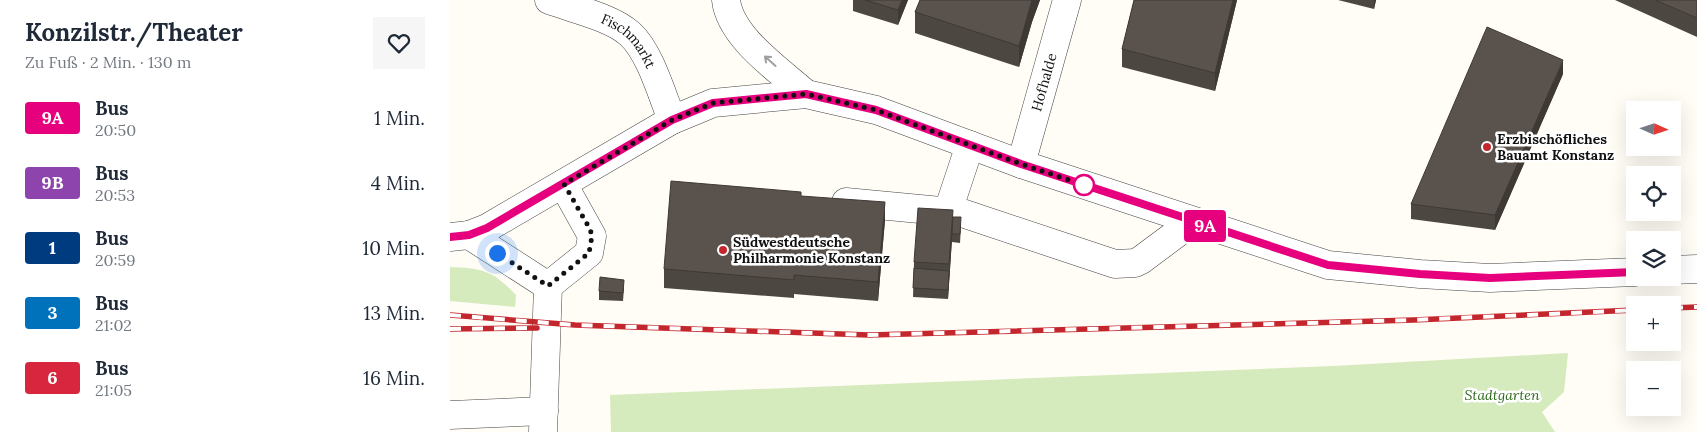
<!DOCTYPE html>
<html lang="de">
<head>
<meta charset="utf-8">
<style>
	:root { --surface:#fff; --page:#f6f6f7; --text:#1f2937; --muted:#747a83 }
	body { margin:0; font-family:Lora,serif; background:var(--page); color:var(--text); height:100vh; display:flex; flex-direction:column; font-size:19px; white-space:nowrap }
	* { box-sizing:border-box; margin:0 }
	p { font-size:16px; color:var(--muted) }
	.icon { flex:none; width:28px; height:28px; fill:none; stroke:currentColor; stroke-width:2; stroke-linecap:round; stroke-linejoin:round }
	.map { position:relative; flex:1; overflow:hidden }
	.sheet { display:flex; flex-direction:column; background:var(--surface); width:450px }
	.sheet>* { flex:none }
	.badge { padding:0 10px; border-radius:4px; font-size:18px; line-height:32px }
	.needle { width:32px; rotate:93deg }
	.tools { position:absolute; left:1176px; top:101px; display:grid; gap:10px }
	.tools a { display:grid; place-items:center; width:55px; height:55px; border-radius:0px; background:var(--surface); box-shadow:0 5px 20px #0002; font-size:25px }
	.you { position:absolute; width:25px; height:25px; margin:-12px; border:4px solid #fff; border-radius:50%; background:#1a73e8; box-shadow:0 0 0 8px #1a73e833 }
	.map>.badge { position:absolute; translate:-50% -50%; box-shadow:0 0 0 2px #fff }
	.round { display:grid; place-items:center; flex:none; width:52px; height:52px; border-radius:0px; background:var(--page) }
	.head { display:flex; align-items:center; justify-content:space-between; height:85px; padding:0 25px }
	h1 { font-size:24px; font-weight:700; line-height:38px }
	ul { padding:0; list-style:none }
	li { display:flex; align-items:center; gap:15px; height:65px; padding:0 25px }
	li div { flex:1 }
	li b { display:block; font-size:19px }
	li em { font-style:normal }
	li .badge { min-width:55px; font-weight:700; text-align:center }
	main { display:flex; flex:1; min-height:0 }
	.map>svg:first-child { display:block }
	.green { fill:#d5ebbd }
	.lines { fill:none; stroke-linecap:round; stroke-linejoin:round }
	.minor-casing { stroke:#444; stroke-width:29 }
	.minor { stroke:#fff; stroke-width:28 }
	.rail-casing { stroke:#c4262e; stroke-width:5.5 }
	.rail { stroke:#fff; stroke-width:4; stroke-dasharray:11; stroke-linecap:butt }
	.wall { fill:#4d4742 }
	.shaded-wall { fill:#3f3936 }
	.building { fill:#5a524d; stroke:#3f3936 }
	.oneway { stroke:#a0a0a0 }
	.line-casing { stroke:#fff; stroke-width:11 }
	.line { stroke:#e6007e; stroke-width:8 }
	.walk { stroke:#111; stroke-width:5; stroke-dasharray:0 9 }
	.poi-dot { fill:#c4262e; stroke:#fff; stroke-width:2 }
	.stop-dot { fill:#fff; stroke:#e6007e; stroke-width:2.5 }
	.labels { text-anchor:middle; stroke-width:5; stroke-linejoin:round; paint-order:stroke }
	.street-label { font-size:14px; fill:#111; stroke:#fff }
	.poi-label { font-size:14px; font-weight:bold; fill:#111; stroke:#fff; text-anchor:start }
	.park-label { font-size:14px; font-style:italic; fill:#2f6b1f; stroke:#fff }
</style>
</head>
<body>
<main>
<section class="sheet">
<div class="head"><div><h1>Konzilstr./Theater</h1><p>Zu Fuß · 2 Min. · 130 m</p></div><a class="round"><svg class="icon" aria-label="heart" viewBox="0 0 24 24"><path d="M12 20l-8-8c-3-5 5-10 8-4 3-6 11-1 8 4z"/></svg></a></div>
<ul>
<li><span class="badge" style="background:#e6007e;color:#fff">9A</span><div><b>Bus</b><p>20:50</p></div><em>1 Min.</em></li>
<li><span class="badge" style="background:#8e44ad;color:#fff">9B</span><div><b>Bus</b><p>20:53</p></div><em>4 Min.</em></li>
<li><span class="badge" style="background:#003b80;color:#fff">1</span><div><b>Bus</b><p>20:59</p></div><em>10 Min.</em></li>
<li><span class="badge" style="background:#0072bc;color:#fff">3</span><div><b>Bus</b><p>21:02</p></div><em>13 Min.</em></li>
<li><span class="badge" style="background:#d7263d;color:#fff">6</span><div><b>Bus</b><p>21:05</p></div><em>16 Min.</em></li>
</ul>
</section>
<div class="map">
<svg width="1247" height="432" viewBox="0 0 1247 432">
	<rect width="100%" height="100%" fill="#fffdf5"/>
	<!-- green -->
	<g class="green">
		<path d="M0 267C33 268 43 271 66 295L65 307 0 301Z"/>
		<polygon points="1118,353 1114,392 1092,412 1105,432 161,432 160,395 883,366"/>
	</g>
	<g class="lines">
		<!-- minor casing -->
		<g class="minor-casing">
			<g id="minor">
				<path id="s1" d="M99 0C123 9 161 17 180 34 200 52 212 95 222 120"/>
				<path d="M276 0C280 37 329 70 356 94"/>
				<path id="s2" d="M571 164 617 0"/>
				<polyline points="396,202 512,213 665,264 685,263 691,260 742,222"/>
				<polyline points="498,211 520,145"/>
				<polyline points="19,235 98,286"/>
				<polyline points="0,237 19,235 37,228 222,120 263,103 356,94 426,110 571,164 878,265 970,274 1040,278 1185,272"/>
				<polyline points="1222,270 1247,269"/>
				<polyline points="0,415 94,411"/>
				<polyline points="93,432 98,286 139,253 142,236 113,184"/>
			</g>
		</g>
		<!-- minor -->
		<use href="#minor" class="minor"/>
		<!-- rail casing -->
		<g class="rail-casing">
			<g id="rail">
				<polyline points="1222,308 1247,307"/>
				<polyline points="0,315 125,325 419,335 964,320 1185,310"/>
				<polyline points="0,329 87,328"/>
			</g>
		</g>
		<!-- rail -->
		<use href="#rail" class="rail"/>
	</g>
	<!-- wall -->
	<g class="wall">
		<polygon points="403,0 458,0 448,25 403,11"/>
		<polygon points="470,0 590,0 582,22 569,67 465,33 465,12"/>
		<polygon points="684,0 787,0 765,91 672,67 672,49"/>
		<polygon points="888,0 926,0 924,9"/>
		<polygon points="1165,0 1247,0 1247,37"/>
		<polygon points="1113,74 1045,230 961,219 961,204"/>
		<polygon points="351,196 435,220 428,301 344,294 344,298 214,288 214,269"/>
		<polygon points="503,217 511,226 510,243 502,242 502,239 498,299 463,297 464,262"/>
		<polygon points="174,288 173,301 149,300 149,291"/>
	</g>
	<!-- shaded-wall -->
	<g class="shaded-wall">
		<polygon points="452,0 458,0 448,25 448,10"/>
		<polygon points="582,0 590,0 582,22 569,67 569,46"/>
		<polygon points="783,0 787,0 765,91 765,73"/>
		<polygon points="924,0 926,0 924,9"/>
		<polygon points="1113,60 1113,74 1045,230 1045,215"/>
		<polygon points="435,202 435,220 428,301 428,282"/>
		<polygon points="503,210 502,239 498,299 498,290"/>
	</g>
	<!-- building -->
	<g class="building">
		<polygon points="415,0 452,0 448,10"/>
		<polygon points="470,0 582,0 569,46 465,12"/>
		<polygon points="684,0 783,0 765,73 672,49"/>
		<polygon points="1205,0 1247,0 1247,18"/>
		<polygon points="1037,27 1113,60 1045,215 961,204"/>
		<polygon points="221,181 351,192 351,196 435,202 428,282 344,275 344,280 214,269"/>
		<polygon points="468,208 503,210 499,264 464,262"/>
		<polygon points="503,217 511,217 510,234 502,234"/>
		<polygon points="464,268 499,271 498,290 463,288"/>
		<polygon points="150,277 174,280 173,293 149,291"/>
	</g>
	<!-- one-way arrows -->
	<defs><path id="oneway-shaft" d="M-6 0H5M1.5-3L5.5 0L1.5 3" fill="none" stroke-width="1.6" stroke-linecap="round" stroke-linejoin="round" transform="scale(1.25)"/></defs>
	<use class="oneway" href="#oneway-shaft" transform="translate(320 61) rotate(-138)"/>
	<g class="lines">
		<!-- line casing -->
		<g class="line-casing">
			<polyline id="line" points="0,237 19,235 37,228 222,120 263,103 356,94 426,110 571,164 878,265 970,274 1040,278 1185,272"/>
		</g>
		<!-- line -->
		<use href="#line" class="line"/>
		<!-- walk -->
		<polyline class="walk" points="47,253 98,286 139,253 142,236 140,229 114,184 222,120 263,103 356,94 426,110 571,164 634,185"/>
	</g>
	<!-- markers -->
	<g class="poi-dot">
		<circle cx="1037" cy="147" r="5"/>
		<circle cx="273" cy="250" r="5"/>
	</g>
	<circle class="stop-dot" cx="634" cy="185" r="10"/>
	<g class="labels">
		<!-- street labels -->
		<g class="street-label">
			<text dy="5" stroke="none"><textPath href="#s1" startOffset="92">Fischmarkt</textPath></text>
			<text dy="5" stroke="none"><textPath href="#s2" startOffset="85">Hofhalde</textPath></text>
		</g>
		<!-- poi labels -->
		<g class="poi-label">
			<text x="1047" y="144">Erzbischöfliches<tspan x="1047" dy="16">Bauamt Konstanz</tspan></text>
			<text x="283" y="247">Südwestdeutsche<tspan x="283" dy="16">Philharmonie Konstanz</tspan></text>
		</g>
		<!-- park labels -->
		<g class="park-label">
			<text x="1052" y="400">Stadtgarten</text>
		</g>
	</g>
</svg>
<div class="tools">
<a><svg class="needle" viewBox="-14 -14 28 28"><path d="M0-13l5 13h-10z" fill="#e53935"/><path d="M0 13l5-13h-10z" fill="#747a83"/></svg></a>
<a><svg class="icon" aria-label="locate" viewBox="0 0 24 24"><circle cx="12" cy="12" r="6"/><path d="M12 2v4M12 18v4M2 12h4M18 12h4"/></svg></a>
<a><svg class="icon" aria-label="layers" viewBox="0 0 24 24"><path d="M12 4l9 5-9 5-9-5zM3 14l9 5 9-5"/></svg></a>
<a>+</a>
<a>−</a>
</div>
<div class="you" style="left:47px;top:253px"></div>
<b class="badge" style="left:755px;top:226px;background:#e6007e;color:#fff">9A</b>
</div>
</main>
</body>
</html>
